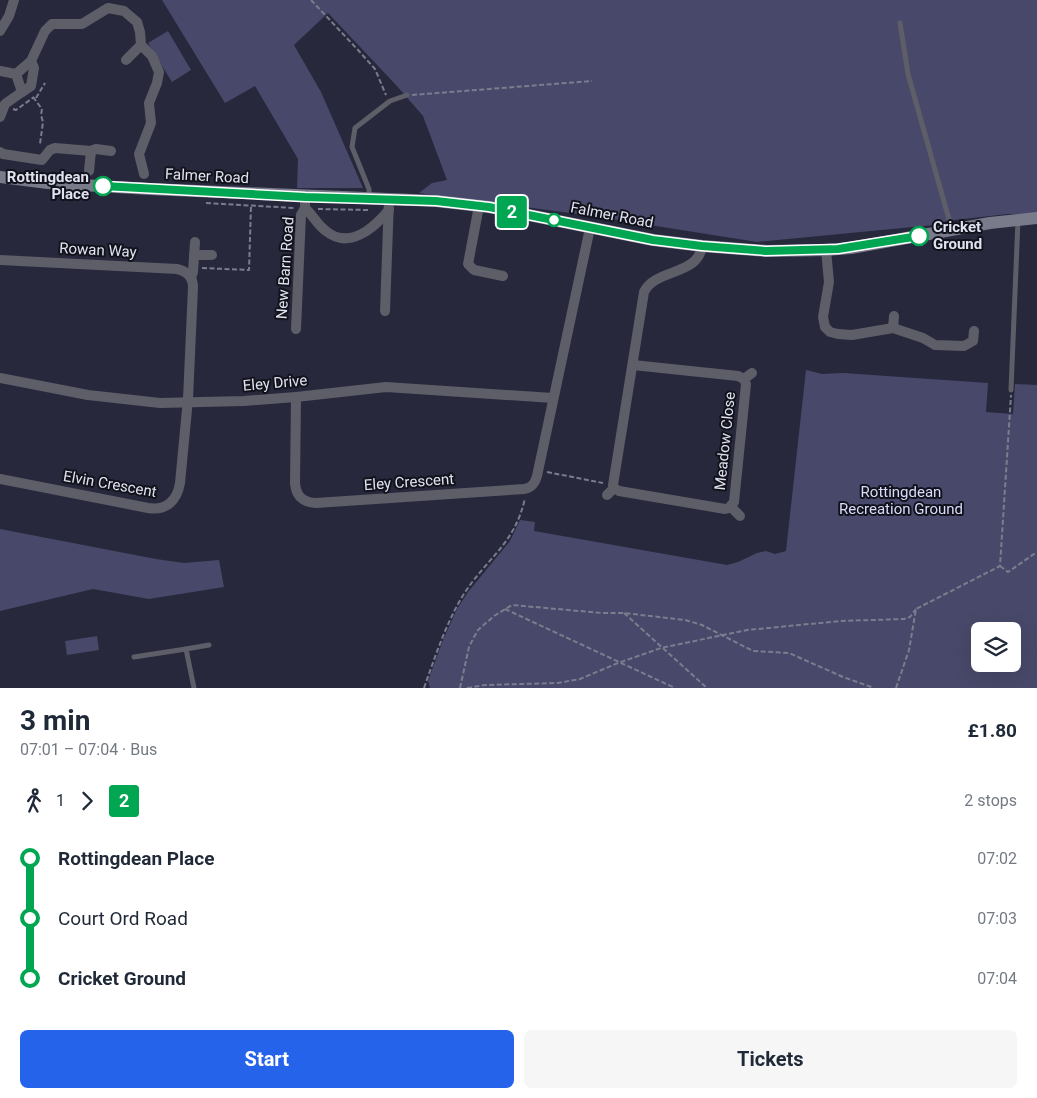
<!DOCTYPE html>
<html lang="en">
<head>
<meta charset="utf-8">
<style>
	:root { --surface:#fff; --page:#f6f6f7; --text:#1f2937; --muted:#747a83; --accent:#2563eb }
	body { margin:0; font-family:Roboto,sans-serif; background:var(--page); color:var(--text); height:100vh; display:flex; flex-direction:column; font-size:19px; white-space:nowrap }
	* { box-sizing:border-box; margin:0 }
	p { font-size:16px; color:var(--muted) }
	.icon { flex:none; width:28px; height:28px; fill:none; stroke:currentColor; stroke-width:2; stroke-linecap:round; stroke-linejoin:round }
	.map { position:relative; height:688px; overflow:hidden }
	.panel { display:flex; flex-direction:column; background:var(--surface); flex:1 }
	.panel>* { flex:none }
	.badge { padding:0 10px; border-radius:4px; font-size:18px; line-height:32px }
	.fabs { position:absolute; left:971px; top:622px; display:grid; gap:10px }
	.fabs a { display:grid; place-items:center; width:50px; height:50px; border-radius:8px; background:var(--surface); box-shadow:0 5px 20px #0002; font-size:25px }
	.map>.badge { position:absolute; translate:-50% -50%; box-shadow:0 0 0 2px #fff }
	.legs { display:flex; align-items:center; gap:8px; height:55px; padding:0 20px; font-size:16px }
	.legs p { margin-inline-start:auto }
	.overview { display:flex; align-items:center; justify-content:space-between; height:85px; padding:0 20px }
	h1 { font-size:28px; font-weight:700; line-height:38px }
	.cta { display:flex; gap:10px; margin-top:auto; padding:10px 20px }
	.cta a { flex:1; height:58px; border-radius:8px; background:var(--accent); color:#fff; font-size:20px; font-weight:700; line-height:58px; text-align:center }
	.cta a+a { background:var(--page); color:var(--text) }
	ul { padding:0 20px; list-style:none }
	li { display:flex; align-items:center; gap:18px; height:60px; font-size:19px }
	li i { display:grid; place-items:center; width:8px; height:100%; margin:0 6px; background:currentColor }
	li i::after { content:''; width:12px; height:12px; margin:-6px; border:4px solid; border-radius:50%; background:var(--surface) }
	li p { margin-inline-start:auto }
	li:first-child i { background:linear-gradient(#0000 50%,currentColor 0) }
	li:last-child i { background:linear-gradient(currentColor 50%,#0000 0) }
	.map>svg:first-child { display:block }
	.green { fill:#48496a; fill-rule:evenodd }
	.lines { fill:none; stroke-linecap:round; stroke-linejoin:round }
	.path { stroke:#7b7d8e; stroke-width:2; stroke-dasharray:5 2.5; stroke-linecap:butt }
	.lane { stroke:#5d5e68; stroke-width:5 }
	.street { stroke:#5d5e68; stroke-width:10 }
	.secondary { stroke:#797b8b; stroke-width:12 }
	.line-1-casing { stroke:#fff; stroke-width:11 }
	.line-1 { stroke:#00a651; stroke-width:8 }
	.stop-1-dot { fill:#fff; stroke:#00a651; stroke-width:2.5 }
	.labels { text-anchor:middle; stroke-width:4; stroke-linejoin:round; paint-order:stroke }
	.street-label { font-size:15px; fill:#e0e2ef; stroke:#11121b }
	.stop-label { font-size:15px; font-weight:bold; fill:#e0e2ef; stroke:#11121b; text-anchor:end }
	.park-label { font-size:15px; fill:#d9dcfb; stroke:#11121b }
</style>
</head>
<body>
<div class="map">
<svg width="1037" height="688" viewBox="0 0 1037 688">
	<rect width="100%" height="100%" fill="#27283c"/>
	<!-- green -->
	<g class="green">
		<polygon points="162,0 1037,0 1037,214 1008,214 945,221 944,224 757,242 593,216 419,193 432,183 447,180 423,116 396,85 328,13 294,45 321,92 363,188 297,188 298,159 255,86 225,103"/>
		<polygon points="168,31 191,70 172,82 148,43"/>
		<path d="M806 370 822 374 843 373 988 383 986 412 1013 414 1015 384 1037 385V688H430L428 681 443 640 457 609 468 592 510 541 520 520 535 522 534 531 727 565 738 562 757 553 766 551 775 554 786 551ZM1012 631V664H980V631Z"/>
		<polygon points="0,529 156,559 184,563 219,560 224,587 149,599 93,589 0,611"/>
		<polygon points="97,636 99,650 67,655 65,641"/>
	</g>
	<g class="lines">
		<!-- path -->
		<g class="path">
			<polyline points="311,0 358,50 375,69 386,95"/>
			<polyline points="412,95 592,81"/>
			<polyline points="33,97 42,109 41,115 43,122 40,144 42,144"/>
			<polyline points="36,98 45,83"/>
			<polyline points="13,109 16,110 34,97"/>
			<polyline points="206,203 294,208"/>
			<polyline points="318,209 369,210"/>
			<polyline points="202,268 249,270 251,206"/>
			<polyline points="547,472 603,483"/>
			<polyline points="1000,566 1008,572 1037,552"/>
			<polyline points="505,609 675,688"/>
			<polyline points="624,613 707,688"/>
			<path d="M424 688C435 657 445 626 462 597 485 559 515 545 525 498"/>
			<polyline points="460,688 469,647 474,637 478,630 494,616 512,605 602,613 624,613 685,620 702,625 753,651 789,653 843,677 874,688"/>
			<polyline points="467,688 485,685 558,683 580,679 618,663 661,648 747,630 841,621 904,619 910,617 916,609"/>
			<polyline points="896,688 909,650 916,609 1000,566 1011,395"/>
		</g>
		<!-- lane -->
		<g class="lane">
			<polyline points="900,23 908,74 952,230"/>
			<polyline points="369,197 369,189 352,147 355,128 390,101 407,95"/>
			<polyline points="1011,390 1018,220"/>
			<polyline points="134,657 186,649"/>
			<polyline points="194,688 186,649 209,645"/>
		</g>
		<!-- street -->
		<g class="street">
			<polyline points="0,31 9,16 14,0"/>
			<polyline points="126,60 141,45"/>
			<polyline points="0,71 16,74 22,92 5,104 0,117"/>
			<polyline points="16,74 31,61 45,31 52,24 82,24 108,8 124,11 137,22 140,32 141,45 152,56 159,72 157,83 149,103 151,123 139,154 144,174"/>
			<polyline points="22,92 31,86 34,68 31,61"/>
			<polyline points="0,152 3,154 42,160 50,150 55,148 91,151 96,149 111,151"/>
			<polyline points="89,171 91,151"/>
			<polyline points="479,206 468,264 474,270 503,276"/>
			<path d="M305 208C313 215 317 225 326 231 349 250 374 228 389 210"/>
			<polyline points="826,250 829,282 823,317 825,327 830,332 838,334 852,335 893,328 923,338 935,345 964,346 973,341 974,331"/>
			<polyline points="194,255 212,255"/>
			<path d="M0 260 177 269C186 271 193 277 193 287L188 399 180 483C177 501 166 511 148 508L0 479"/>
			<polyline points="191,278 193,272 195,242"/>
			<polyline points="385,311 389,199"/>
			<polyline points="893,328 894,316"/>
			<polyline points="296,329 301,215 305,208 305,197"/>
			<path d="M633 365 738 376 744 379 746 384 734 502 729 508 725 509 619 491 614 488 613 485 644 292C656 268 698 276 702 246"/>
			<polyline points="0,378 88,395 160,403 244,401 296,397 386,387 553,398"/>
			<polyline points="744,379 752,373"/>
			<path d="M296 397 295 483C296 496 302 502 316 503L524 489C532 488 535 483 537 476L590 228"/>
			<polyline points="607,495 614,488"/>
			<polyline points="731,507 740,516"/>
		</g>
		<!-- secondary -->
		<polyline class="secondary" points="0,177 48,183 150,189 436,201 489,207 653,240 702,246 767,251 826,250 851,248 990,223 1037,218"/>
	</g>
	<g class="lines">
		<!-- line-1 casing -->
		<g class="line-1-casing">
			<polyline id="line-1" points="103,186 305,197 436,201 489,207 653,240 702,246 766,251 838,249 919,236"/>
		</g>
		<!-- line-1 -->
		<use href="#line-1" class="line-1"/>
	</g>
	<!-- markers -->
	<g class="stop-1-dot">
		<circle cx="103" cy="186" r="9"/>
		<circle cx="554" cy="220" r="6"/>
		<circle cx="919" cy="236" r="9"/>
	</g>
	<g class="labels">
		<!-- street labels -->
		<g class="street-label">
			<text transform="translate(207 176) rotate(3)" y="5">Falmer Road</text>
			<text transform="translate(612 215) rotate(11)" y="5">Falmer Road</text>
			<text transform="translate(98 250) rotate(3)" y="5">Rowan Way</text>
			<text transform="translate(285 268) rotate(-86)" y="5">New Barn Road</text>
			<text transform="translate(275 383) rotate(-5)" y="5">Eley Drive</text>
			<text transform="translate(725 441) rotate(-84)" y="5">Meadow Close</text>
			<text transform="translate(409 482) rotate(-4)" y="5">Eley Crescent</text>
			<text transform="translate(110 484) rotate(10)" y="5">Elvin Crescent</text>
		</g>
		<!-- stop labels -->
		<g class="stop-label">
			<text x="89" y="182">Rottingdean<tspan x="89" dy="17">Place</tspan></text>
			<text x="933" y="232" text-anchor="start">Cricket<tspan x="933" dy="17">Ground</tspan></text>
		</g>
		<!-- park labels -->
		<g class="park-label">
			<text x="901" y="497">Rottingdean<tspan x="901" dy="17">Recreation Ground</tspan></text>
		</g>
	</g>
</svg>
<div class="fabs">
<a><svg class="icon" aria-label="layers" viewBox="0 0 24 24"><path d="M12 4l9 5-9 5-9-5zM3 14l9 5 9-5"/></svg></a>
</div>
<b class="badge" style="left:512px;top:212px;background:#00a651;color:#fff">2</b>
</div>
<section class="panel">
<div class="overview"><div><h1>3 min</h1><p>07:01 – 07:04 · Bus</p></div><b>£1.80</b></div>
<div class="legs"><svg class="icon" aria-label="walk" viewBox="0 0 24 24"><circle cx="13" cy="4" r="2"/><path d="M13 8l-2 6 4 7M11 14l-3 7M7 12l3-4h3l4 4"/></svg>1<svg class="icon" aria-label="forward" viewBox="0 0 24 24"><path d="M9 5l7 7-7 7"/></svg><b class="badge" style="background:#00a651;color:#fff">2</b><p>2 stops</p></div>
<ul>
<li><i style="color:#00a651"></i><b>Rottingdean Place</b><p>07:02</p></li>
<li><i style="color:#00a651"></i><span>Court Ord Road</span><p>07:03</p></li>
<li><i style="color:#00a651"></i><b>Cricket Ground</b><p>07:04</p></li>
</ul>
<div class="cta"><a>Start</a><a>Tickets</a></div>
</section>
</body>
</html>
